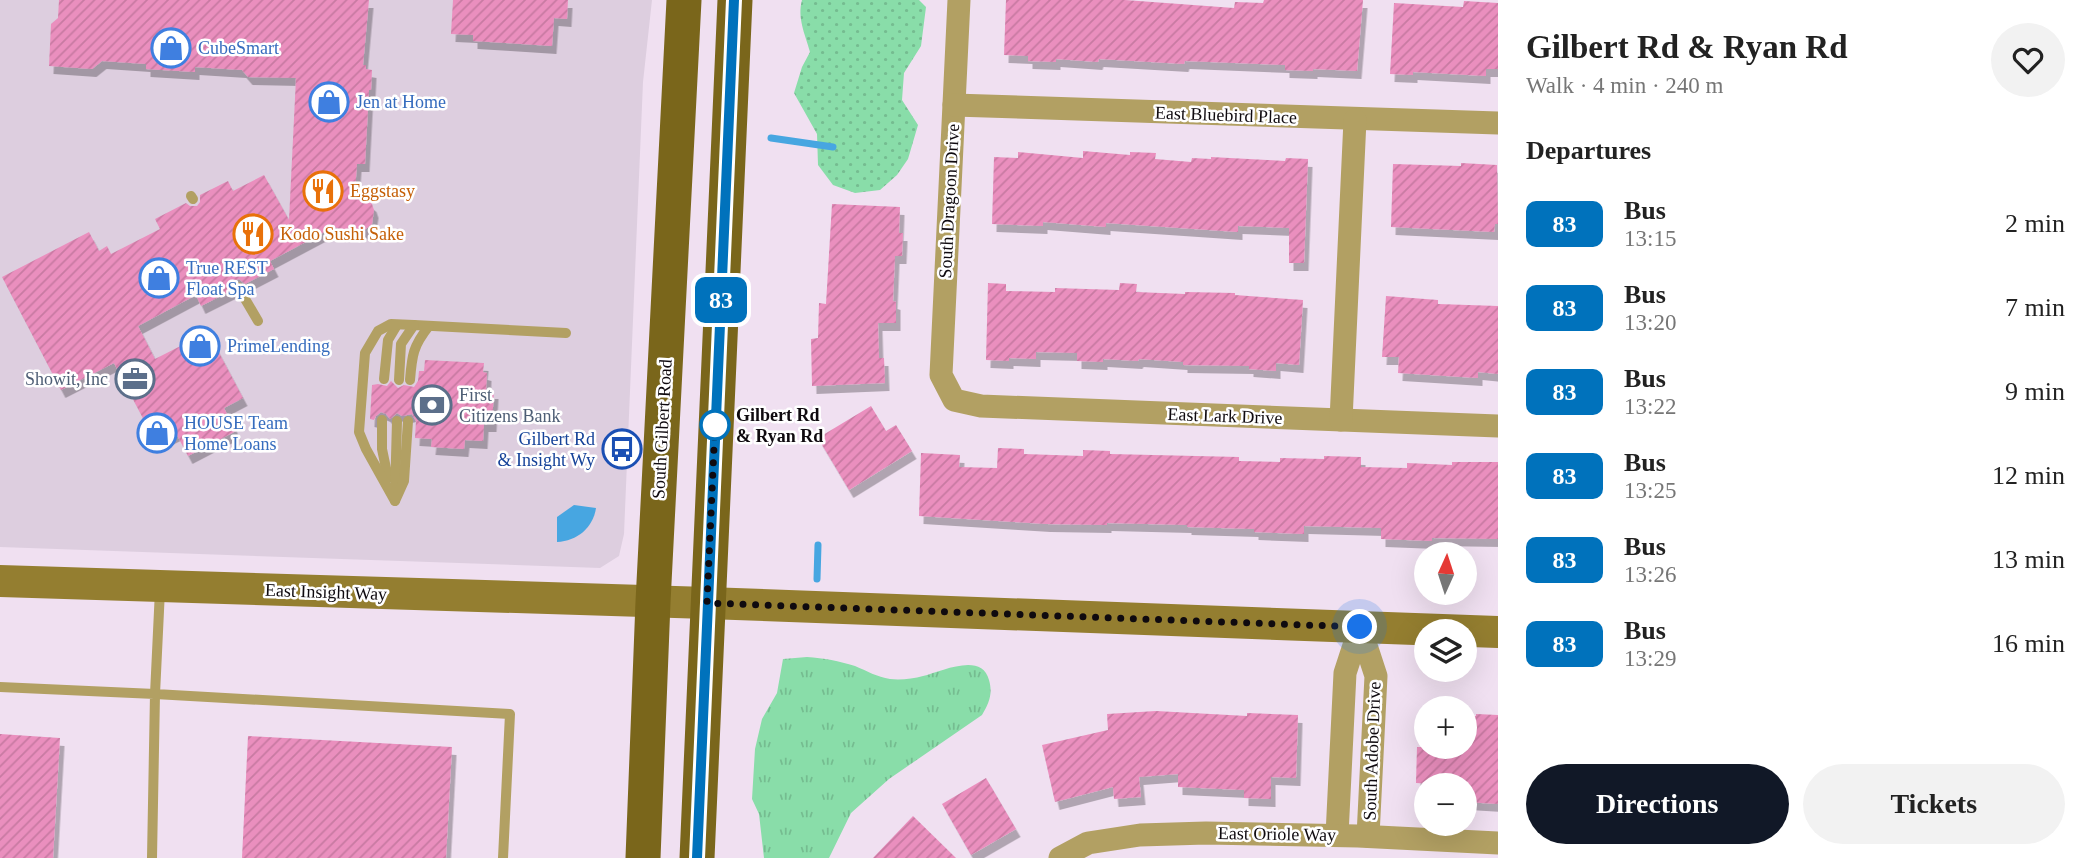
<!DOCTYPE html>
<html lang="en">
<head>
<meta charset="utf-8">
<style>
	:root { --surface:#fff; --page:#f2f2f2; --text:#222; --muted:#767676; --accent:#111827 }
	body { margin:0; font-family:Georgia,serif; background:var(--page); color:var(--text); height:100vh; display:flex; flex-direction:column; font-size:26px; white-space:nowrap }
	* { box-sizing:border-box; margin:0 }
	p { font-size:23px; color:var(--muted) }
	.icon { flex:none; width:38px; height:38px; fill:none; stroke:currentColor; stroke-width:2; stroke-linecap:round; stroke-linejoin:round }
	.map { position:relative; flex:1; overflow:hidden }
	.drawer { display:flex; flex-direction:column; background:var(--surface); width:595px }
	.drawer>* { flex:none }
	.badge { padding:0 14px; border-radius:10px; font-size:24px; line-height:46px }
	.needle { width:46px; rotate:3deg }
	.buttons { position:absolute; left:1414px; top:542px; display:grid; gap:14px }
	.buttons a { display:grid; place-items:center; width:63px; height:63px; border-radius:50%; background:var(--surface); box-shadow:0 7px 28px #0002; font-size:35px }
	.you { position:absolute; width:35px; height:35px; margin:-18px; border:5px solid #fff; border-radius:50%; background:#1a73e8; box-shadow:0 0 0 10px #1a73e833 }
	.map>.badge { position:absolute; translate:-50% -50%; box-shadow:0 0 0 4px #fff }
	h2 { padding:0 28px; font-size:26px; line-height:63px }
	.round { display:grid; place-items:center; flex:none; width:74px; height:74px; border-radius:37px; background:var(--page) }
	.overview { display:flex; align-items:center; justify-content:space-between; height:119px; padding:0 28px }
	h1 { font-size:33px; font-weight:600; line-height:52px }
	.button { display:flex; gap:14px; margin-top:auto; padding:14px 28px }
	.button a { flex:1; height:80px; border-radius:42px; background:var(--accent); color:#fff; font-size:28px; font-weight:600; line-height:80px; text-align:center }
	.button a+a { background:var(--page); color:var(--text) }
	ul { padding:0; list-style:none }
	li { display:flex; align-items:center; gap:21px; height:84px; padding:0 28px }
	li div { flex:1 }
	li b { display:block; font-size:26px }
	li em { font-style:normal }
	li .badge { min-width:77px; font-weight:700; text-align:center }
	main { display:flex; flex:1; min-height:0 }
	.map>svg:first-child { display:block }
	.commercial { fill:#ddcedf }
	.grass { fill:url(#grass-tufts) }
	.park { fill:url(#park-dots) }
	.water { fill:#47a6e1 }
	.lines { fill:none; stroke-linecap:round; stroke-linejoin:round }
	.stream { stroke:#47a6e1; stroke-width:7 }
	.building { fill:url(#building-hatch); filter:url(#shadow) }
	.lane { stroke:#b2a063; stroke-width:10 }
	.street { stroke:#b2a063; stroke-width:23 }
	.secondary { stroke:#947e30; stroke-width:32 }
	.primary { stroke:#7a661b; stroke-width:35 }
	.line-casing { stroke:#fff; stroke-width:16 }
	.line { stroke:#0072bc; stroke-width:10 }
	.walk { stroke:#0f0a0f; stroke-width:7; stroke-dasharray:0 12.6 }
	.stop-dot { fill:#fff; stroke:#0072bc; stroke-width:3.5 }
	.labels { text-anchor:middle; stroke-width:5; stroke-linejoin:round; paint-order:stroke }
	.shop-label { font-size:18px; fill:#366cbe; stroke:#fff; text-anchor:start }
	.street-label { font-size:18px; fill:#0f0a0f; stroke:#fff }
	.food-label { font-size:18px; fill:#c56008; stroke:#fff; text-anchor:start }
	.service-label { font-size:18px; fill:#4e5e75; stroke:#fff; text-anchor:end }
	.stop-label { font-size:18px; font-weight:bold; fill:#0f0a0f; stroke:#fff; text-anchor:start }
	.transit-label { font-size:18px; fill:#164399; stroke:#fff; text-anchor:end }
</style>
</head>
<body>
<main>
<div class="map">
<svg width="1498" height="858" viewBox="0 0 1498 858">
	<defs>
		<pattern id="grass-tufts" width="24" height="20" patternUnits="userSpaceOnUse" patternTransform="scale(1.75)"><rect width="24" height="20" fill="#89dda9"/><path d="M3 7l-1-3M5 7V3M7 7l1-3M15 17l-1-3M17 17v-4M19 17l1-3" fill="none" stroke="#75bc90"/></pattern>
		<pattern id="park-dots" width="8" height="8" patternUnits="userSpaceOnUse" patternTransform="scale(1.75)"><rect width="8" height="8" fill="#89dda9"/><path d="M2 2h.1M6 6h.1" fill="none" stroke="#75bc90" stroke-width="1.8" stroke-linecap="round"/></pattern>
		<pattern id="building-hatch" width="6" height="6" patternUnits="userSpaceOnUse" patternTransform="scale(1.75)"><rect width="6" height="6" fill="#ea8fbe"/><path d="M-1 1l2-2M0 6l6-6M5 7l2-2" fill="none" stroke="#c87aa2"/></pattern>
		<filter id="shadow"><feDropShadow dx="4.5" dy="8" stdDeviation="0" flood-color="#0004"/></filter>
	</defs>
	<rect width="100%" height="100%" fill="#f0e0f1"/>
	<!-- commercial -->
	<polygon class="commercial" points="0,0 652,0 643,82 624,534 619,556 600,568 0,547"/>
	<!-- grass -->
	<path class="grass" d="M807 657C824 658 839 661 855 666 867 671 877 677 890 679 900 680 913 679 923 676 940 672 982 651 989 680 993 694 989 703 982 715L889 779 851 813 829 858H764L759 814 752 799 755 749 762 719 777 693 783 659Z"/>
	<!-- park -->
	<path class="park" d="M802 0H919L926 7 921 46 904 73 902 100 918 125 908 159 897 175 880 190 855 193 833 185 818 165 817 134 794 93 802 67 810 52C805 34 797 18 802 0Z"/>
	<!-- water -->
	<path class="water" d="M574 505 596 508C593 528 577 541 557 542V517Z"/>
	<g class="lines">
		<!-- stream -->
		<g class="stream">
			<polyline points="771,138 833,147"/>
			<polyline points="817,579 818,545"/>
		</g>
	</g>
	<!-- building -->
	<g class="building">
		<polygon points="59,0 369,0 363,65 366,65 366,69 372,70 371,90 369,90 365,164 357,164 355,191 372,204 374,210 372,224 361,233 354,234 334,227 270,261 274,269 245,284 239,279 233,281 230,286 231,291 201,306 196,295 138,326 155,359 208,332 243,398 224,408 236,431 188,456 176,433 156,443 114,363 61,390 2,277 89,232 99,251 107,246 111,254 160,229 155,219 186,203 190,206 197,206 200,202 200,195 228,181 233,191 264,175 289,220 296,78 248,77 242,70 195,67 195,72 146,69 146,64 102,61 92,69 49,66 51,24 58,18"/>
		<polygon points="453,0 568,0 567,19 554,18 552,46 473,41 473,35 451,34"/>
		<polygon points="1006,0 1125,0 1234,8 1235,2 1263,3 1264,0 1363,0 1357,71 1313,69 1313,71 1285,70 1285,65 1185,61 1184,64 1099,59 1098,62 1056,59 1056,62 1028,61 1028,56 1004,55"/>
		<polygon points="1464,1 1498,3 1498,69 1486,69 1486,76 1413,72 1413,75 1390,74 1394,3 1463,7"/>
		<polygon points="1083,151 1130,155 1130,152 1156,153 1155,159 1191,162 1192,158 1211,159 1211,157 1285,161 1286,158 1308,159 1304,263 1289,263 1289,228 1238,226 1238,232 1106,223 1106,227 1043,222 1043,226 992,224 994,157 1018,158 1018,152 1083,158"/>
		<polygon points="1461,163 1497,165 1498,224 1495,224 1494,232 1391,227 1393,164 1461,166"/>
		<polygon points="832,204 900,207 899,233 903,233 902,256 895,256 893,301 896,302 896,323 878,323 879,358 884,358 885,383 812,386 811,339 818,338 819,303 826,304"/>
		<polygon points="988,283 1006,284 1006,291 1055,292 1055,288 1119,290 1120,283 1137,284 1136,292 1185,294 1185,292 1235,293 1235,295 1303,300 1299,365 1276,363 1276,371 1249,369 1249,366 1183,365 1183,362 1139,359 1138,361 1103,359 1103,362 1077,361 1077,353 1036,352 1036,359 1009,358 1009,361 986,360"/>
		<polygon points="1386,296 1438,300 1438,304 1498,306 1498,374 1478,372 1478,378 1398,373 1399,357 1382,357"/>
		<polygon points="425,360 484,363 483,372 487,373 486,391 494,391 492,424 484,424 483,441 465,440 464,449 431,447 432,439 415,438 416,421 412,414 402,416 397,413 390,419 386,414 381,412 376,416 374,420 370,419 372,385 378,384 387,386 391,381 398,388 404,385 414,387 418,381 419,371 424,371"/>
		<polygon points="871,406 886,431 896,425 912,451 849,490 818,438"/>
		<polygon points="998,448 1024,449 1024,454 1083,456 1083,450 1110,451 1110,454 1239,457 1239,461 1280,462 1280,458 1324,459 1324,456 1361,457 1361,467 1407,468 1407,463 1452,465 1452,462 1498,462 1498,539 1432,538 1432,541 1381,539 1381,528 1304,526 1304,534 1254,532 1254,529 1187,527 1187,525 1107,523 1107,525 1046,524 919,516 921,453 960,455 959,467 997,468"/>
		<polygon points="1156,711 1247,716 1247,713 1298,715 1296,778 1271,777 1271,799 1244,798 1244,790 1178,787 1178,774 1139,777 1141,797 1114,799 1113,787 1055,802 1042,745 1108,730 1107,714"/>
		<polygon points="1476,714 1498,715 1498,804 1465,802 1465,786 1416,783 1417,747 1465,747 1465,716 1476,716"/>
		<polygon points="0,734 60,738 53,858 0,858"/>
		<polygon points="248,736 452,747 446,858 242,858"/>
		<polygon points="986,778 1016,829 971,855 942,804"/>
		<polygon points="913,816 956,858 873,858"/>
	</g>
	<g class="lines">
		<!-- lane -->
		<g class="lane">
			<polyline points="191,196 193,199"/>
			<polyline points="238,287 258,321"/>
			<polyline points="384,379 388,340 397,325"/>
			<polyline points="399,380 401,344 414,325 566,333"/>
			<path d="M410 380C412 355 413 346 429 326"/>
			<polyline points="382,420 382,449 388,478"/>
			<polyline points="395,495 397,421"/>
			<polyline points="395,501 366,449 359,432 365,353 378,331 391,324 414,325"/>
			<polyline points="395,501 404,481 408,421"/>
			<polyline points="160,590 155,694 510,714 503,858"/>
			<polyline points="0,687 155,694 152,858"/>
		</g>
		<!-- street -->
		<g class="street">
			<polyline points="959,0 941,375 954,400 981,406 1498,426"/>
			<polyline points="954,105 1498,123"/>
			<polyline points="1341,420 1355,120"/>
			<polyline points="1360,627 1376,676 1368,836"/>
			<polyline points="1337,835 1345,673 1360,627"/>
			<polyline points="1060,858 1088,843 1140,835 1206,833 1358,836 1498,843"/>
		</g>
		<!-- secondary -->
		<polyline class="secondary" points="0,581 707,603 1498,632"/>
		<!-- primary -->
		<g class="primary">
			<polyline points="643,858 653,602 684,0"/>
			<polyline points="697,858 735,0"/>
		</g>
	</g>
	<g class="lines">
		<!-- line casing -->
		<g class="line-casing">
			<polyline id="line" points="697,858 734,0"/>
		</g>
		<!-- line -->
		<use href="#line" class="line"/>
		<!-- walk -->
		<polyline class="walk" points="715,425 707,603 1360,627"/>
	</g>
	<!-- icons -->
	<defs>
		<g id="shop-ring" transform="scale(2.0125)"><circle r="9.5" fill="#fff" stroke="#3f7fe0" stroke-width="1.5"/><path d="M-5-2.5h2.3a2.7 3.5 0 0 1 5.4 0H5L5.5 6h-11ZM-1.5-2.5h3a1.5 2.3 0 0 0-3 0Z" fill="#3f7fe0"/></g>
		<g id="restaurant-ring" transform="scale(2.0125)"><circle r="9.5" fill="#fff" stroke="#e8710a" stroke-width="1.5"/><path d="M-5-6h1v4h1v-4h1v4h1v-4h1v5L-1.5 .5V6h-2V.5L-5-1ZM5-6V6H3V1.5H1.5Q1.5-4 5-6Z" fill="#e8710a"/></g>
		<g id="office-ring" transform="scale(2.0125)"><circle r="9.5" fill="#fff" stroke="#5c6f8a" stroke-width="1.5"/><path d="M-6-3h4V-5.5h4V-3h4V5H-6ZM-1-4.5V-3h2v-1.5ZM-6 0V1H6V0Z" fill="#5c6f8a"/></g>
		<g id="bank-ring" transform="scale(2.0125)"><circle r="9.5" fill="#fff" stroke="#5c6f8a" stroke-width="1.5"/><path d="M-6-4H6V4H-6ZM0-2.3a2.3 2.3 0 1 0 0 4.6a2.3 2.3 0 1 0 0-4.6Z" fill="#5c6f8a"/></g>
		<g id="bus-ring" transform="scale(2.0125)"><circle r="9.5" fill="#fff" stroke="#1a4fb4" stroke-width="1.5"/><path d="M-5-6H5V4H4V6H2V4H-2V6H-4V4H-5ZM-3.5-4V0h7V-4ZM-3.5 1.2v1.5H-2V1.2ZM2 1.2v1.5H3.5V1.2Z" fill="#1a4fb4"/></g>
	</defs>
	<g fill-rule="evenodd">
		<use href="#shop-ring" x="171" y="48"/>
		<use href="#shop-ring" x="329" y="102"/>
		<use href="#restaurant-ring" x="323" y="191"/>
		<use href="#restaurant-ring" x="253" y="234"/>
		<use href="#shop-ring" x="159" y="278"/>
		<use href="#shop-ring" x="200" y="346"/>
		<use href="#office-ring" x="135" y="379"/>
		<use href="#bank-ring" x="432" y="405"/>
		<use href="#shop-ring" x="157" y="433"/>
		<use href="#bus-ring" x="622" y="449"/>
	</g>
	<!-- markers -->
	<circle class="stop-dot" cx="715" cy="425" r="14"/>
	<g class="labels">
		<!-- shop labels -->
		<g class="shop-label">
			<text x="198" y="54">CubeSmart</text>
			<text x="356" y="108">Jen at Home</text>
			<text x="186" y="274">True REST<tspan x="186" dy="21">Float Spa</tspan></text>
			<text x="227" y="352">PrimeLending</text>
			<text x="184" y="429">HOUSE Team<tspan x="184" dy="21">Home Loans</tspan></text>
		</g>
		<!-- street labels -->
		<g class="street-label">
			<text transform="translate(1226 115) rotate(2)" y="6">East Bluebird Place</text>
			<text transform="translate(949 201) rotate(-87)" y="6">South Dragoon Drive</text>
			<text transform="translate(1225 416) rotate(2)" y="6">East Lark Drive</text>
			<text transform="translate(662 429) rotate(-87)" y="6">South Gilbert Road</text>
			<text transform="translate(326 592) rotate(2)" y="6">East Insight Way</text>
			<text transform="translate(1372 751) rotate(-88)" y="6">South Adobe Drive</text>
			<text transform="translate(1277 834) rotate(1)" y="6">East Oriole Way</text>
		</g>
		<!-- food labels -->
		<g class="food-label">
			<text x="350" y="197">Eggstasy</text>
			<text x="280" y="240">Kodo Sushi Sake</text>
		</g>
		<!-- service labels -->
		<g class="service-label">
			<text x="108" y="385">Showit, Inc</text>
			<text x="459" y="401" text-anchor="start">First<tspan x="459" dy="21">Citizens Bank</tspan></text>
		</g>
		<!-- stop labels -->
		<g class="stop-label">
			<text x="736" y="421">Gilbert Rd<tspan x="736" dy="21">&amp; Ryan Rd</tspan></text>
		</g>
		<!-- transit labels -->
		<g class="transit-label">
			<text x="595" y="445">Gilbert Rd<tspan x="595" dy="21">&amp; Insight Wy</tspan></text>
		</g>
	</g>
</svg>
<div class="buttons">
<a><svg class="needle" viewBox="-14 -14 28 28"><path d="M0-13l5 13h-10z" fill="#e53935"/><path d="M0 13l5-13h-10z" fill="#767676"/></svg></a>
<a><svg class="icon" aria-label="layers" viewBox="0 0 24 24"><path d="M12 4l9 5-9 5-9-5zM3 14l9 5 9-5"/></svg></a>
<a>+</a>
<a>−</a>
</div>
<div class="you" style="left:1360px;top:627px"></div>
<b class="badge" style="left:721px;top:300px;background:#0072bc;color:#fff">83</b>
</div>
<section class="drawer">
<div class="overview"><div><h1>Gilbert Rd &amp; Ryan Rd</h1><p>Walk · 4 min · 240 m</p></div><a class="round"><svg class="icon" aria-label="heart" viewBox="0 0 24 24"><path d="M12 20l-8-8c-3-5 5-10 8-4 3-6 11-1 8 4z"/></svg></a></div>
<h2>Departures</h2>
<ul>
<li><span class="badge" style="background:#0072bc;color:#fff">83</span><div><b>Bus</b><p>13:15</p></div><em>2 min</em></li>
<li><span class="badge" style="background:#0072bc;color:#fff">83</span><div><b>Bus</b><p>13:20</p></div><em>7 min</em></li>
<li><span class="badge" style="background:#0072bc;color:#fff">83</span><div><b>Bus</b><p>13:22</p></div><em>9 min</em></li>
<li><span class="badge" style="background:#0072bc;color:#fff">83</span><div><b>Bus</b><p>13:25</p></div><em>12 min</em></li>
<li><span class="badge" style="background:#0072bc;color:#fff">83</span><div><b>Bus</b><p>13:26</p></div><em>13 min</em></li>
<li><span class="badge" style="background:#0072bc;color:#fff">83</span><div><b>Bus</b><p>13:29</p></div><em>16 min</em></li>
</ul>
<div class="button"><a>Directions</a><a>Tickets</a></div>
</section>
</main>
</body>
</html>
